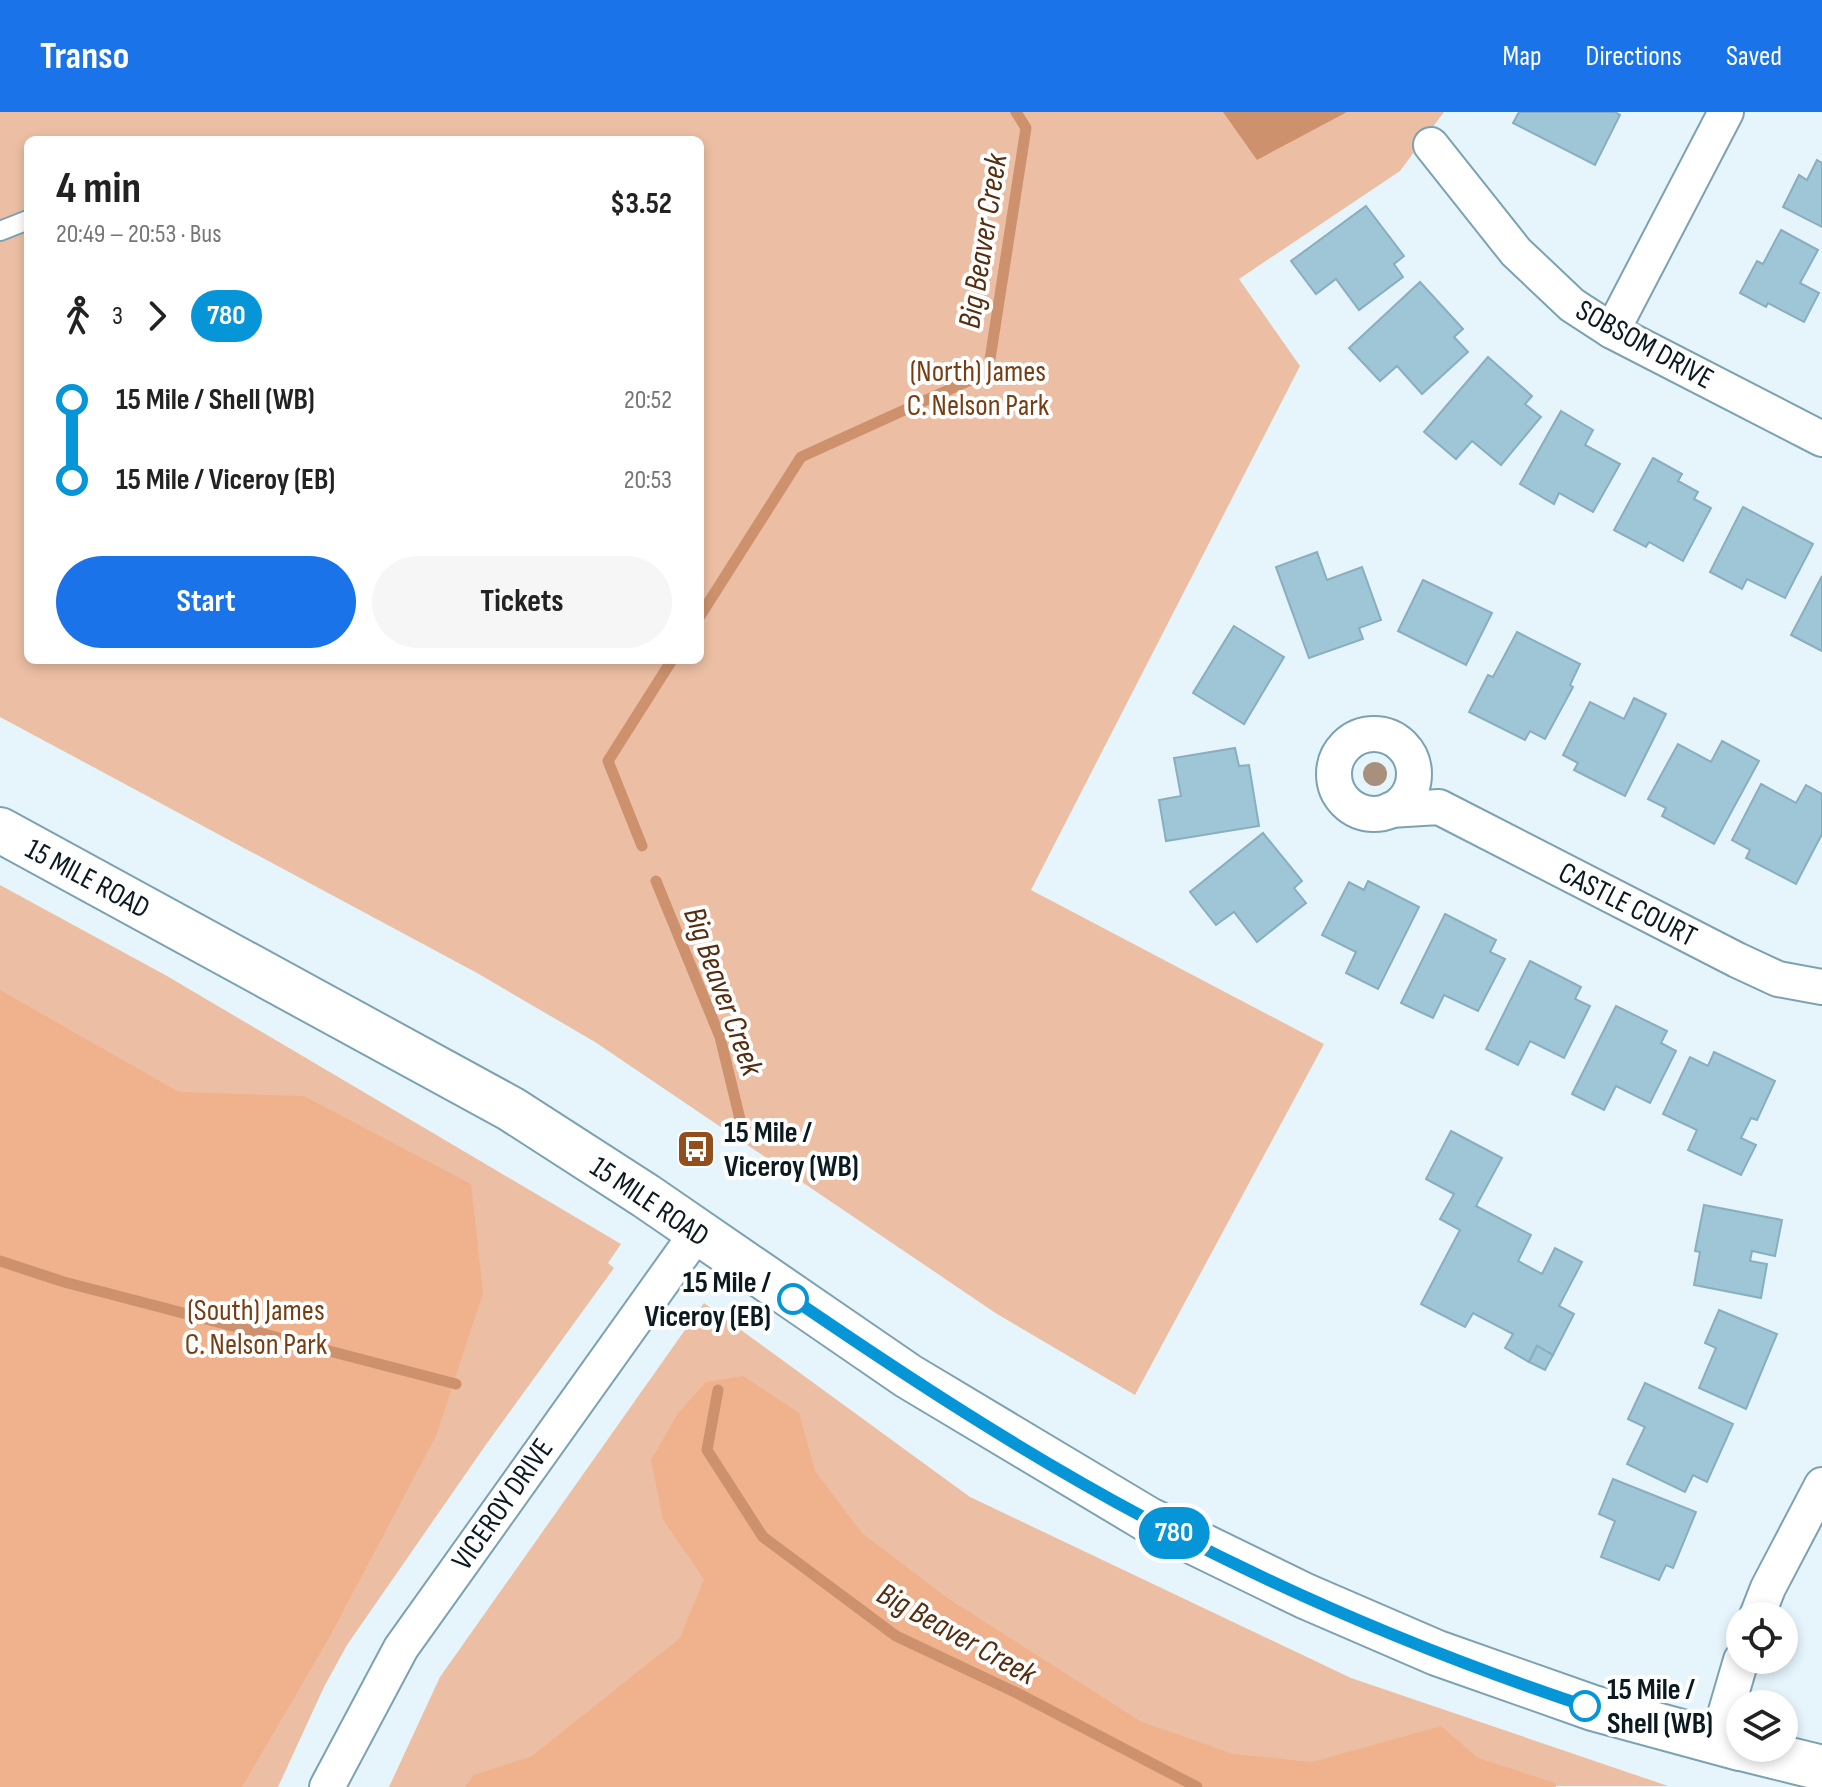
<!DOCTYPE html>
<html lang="en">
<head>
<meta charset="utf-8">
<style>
	:root { --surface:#fff; --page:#f6f6f6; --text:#222; --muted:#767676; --accent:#1a73e8 }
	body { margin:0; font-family:"Sofia Sans Condensed",sans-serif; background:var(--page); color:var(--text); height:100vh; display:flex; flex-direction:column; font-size:30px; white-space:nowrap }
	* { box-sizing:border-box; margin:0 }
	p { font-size:26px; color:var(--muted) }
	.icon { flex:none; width:44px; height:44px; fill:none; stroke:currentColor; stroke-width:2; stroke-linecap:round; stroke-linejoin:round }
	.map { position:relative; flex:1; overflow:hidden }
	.sheet { position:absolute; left:24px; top:24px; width:680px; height:528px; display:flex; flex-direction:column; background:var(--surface); border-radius:12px; box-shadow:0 4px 12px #0003 }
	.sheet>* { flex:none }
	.badge { padding:0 16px; border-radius:26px; font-size:28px; line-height:52px }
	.buttons { position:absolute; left:1726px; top:1490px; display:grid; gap:16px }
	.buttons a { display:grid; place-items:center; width:72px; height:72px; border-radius:50%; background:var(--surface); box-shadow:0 4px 12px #0003; font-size:40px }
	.map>.badge { position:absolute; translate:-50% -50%; box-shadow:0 0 0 4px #fff }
	.legs { display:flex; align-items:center; gap:12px; height:88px; padding:0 32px; font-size:26px }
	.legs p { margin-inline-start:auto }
	.head { display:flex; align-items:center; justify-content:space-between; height:136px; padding:0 32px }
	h1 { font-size:44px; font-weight:700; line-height:60px }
	.action { display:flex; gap:16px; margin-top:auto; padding:16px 32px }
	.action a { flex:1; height:92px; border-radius:48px; background:var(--accent); color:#fff; font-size:32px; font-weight:700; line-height:92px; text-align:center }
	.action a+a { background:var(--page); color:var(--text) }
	ul { padding:0 32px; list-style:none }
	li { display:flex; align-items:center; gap:28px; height:80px; font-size:30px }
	li i { display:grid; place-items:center; width:12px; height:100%; margin:0 10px; background:currentColor }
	li i::after { content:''; width:20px; height:20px; margin:-10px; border:6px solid; border-radius:50%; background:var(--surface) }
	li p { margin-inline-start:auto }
	li:first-child i { background:linear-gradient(#0000 50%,currentColor 0) }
	li:last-child i { background:linear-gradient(currentColor 50%,#0000 0) }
	header { display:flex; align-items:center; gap:48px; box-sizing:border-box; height:112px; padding:0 40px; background:var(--accent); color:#fff }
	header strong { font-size:38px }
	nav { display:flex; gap:44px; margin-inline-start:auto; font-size:28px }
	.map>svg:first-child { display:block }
	.green { fill:#ecbfa4; fill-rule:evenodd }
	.forest { fill:#efb28c }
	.water { fill:#cd926d }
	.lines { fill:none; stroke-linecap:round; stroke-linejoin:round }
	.stream { stroke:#cd926d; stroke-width:11 }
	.building { fill:#9fc6d7; stroke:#88aebf; stroke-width:2 }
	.lane-casing { stroke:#7ca2b2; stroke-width:22 }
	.street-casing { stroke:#7ca2b2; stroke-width:38 }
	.secondary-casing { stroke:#7ca2b2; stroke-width:48 }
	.lane { stroke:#fff; stroke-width:18 }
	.street { stroke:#fff; stroke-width:34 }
	.secondary { stroke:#fff; stroke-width:44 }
	.tree { fill:#a8907c }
	.line-1-casing { stroke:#fff; stroke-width:18 }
	.line-1 { stroke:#0696d7; stroke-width:12 }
	.stop-1-dot { fill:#fff; stroke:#0696d7; stroke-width:4 }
	.labels { text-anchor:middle; stroke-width:8; stroke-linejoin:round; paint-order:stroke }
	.street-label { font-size:30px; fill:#0b1a20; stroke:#fff }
	.park-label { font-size:30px; fill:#763e14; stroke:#fff }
	.poi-label { font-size:30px; font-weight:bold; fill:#0b1a20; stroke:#fff; text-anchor:start }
	.stop-label { font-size:30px; font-weight:bold; fill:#0b1a20; stroke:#fff; text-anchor:end }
	.water-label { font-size:32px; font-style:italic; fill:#552d10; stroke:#fff }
</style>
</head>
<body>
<header>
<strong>Transo</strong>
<nav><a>Map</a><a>Directions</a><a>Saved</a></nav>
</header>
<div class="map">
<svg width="1822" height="1675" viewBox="0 0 1822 1675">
	<rect width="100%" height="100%" fill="#e6f5fc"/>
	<!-- green -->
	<g class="green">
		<path d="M0 0H1444L1400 59 1239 167 1300 254 1031 778 1324 932 1135 1283 997 1202 595 930 477 861 0 605ZM28 28H700V548H28Z"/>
		<polygon points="0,773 167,864 621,1132 608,1151 614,1156 485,1334 347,1533 324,1575 278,1675 0,1675"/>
		<polygon points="704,1191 970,1385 1351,1566 1668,1674 389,1675 440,1565"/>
	</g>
	<!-- forest -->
	<g class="forest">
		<polygon points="0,878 179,980 304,984 471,1072 483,1181 436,1324 329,1526 242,1675 0,1675"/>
		<polygon points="743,1264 799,1301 815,1359 862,1421 946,1485 1140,1609 1233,1642 1312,1650 1441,1614 1478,1646 1555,1671 1556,1675 465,1675 474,1663 532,1644 680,1526 704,1467 663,1408 651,1348 678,1301 706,1270"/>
	</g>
	<!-- water -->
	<polygon class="water" points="1223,0 1347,0 1257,48"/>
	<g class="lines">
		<!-- stream -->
		<g class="stream">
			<polyline points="700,504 801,345 988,260 1026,16 1016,0"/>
			<polyline points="642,734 608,649 672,548"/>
			<polyline points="656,769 720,925 740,1007"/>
			<polyline points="0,1149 64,1170 456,1272"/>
			<polyline points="718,1278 707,1338 763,1425 896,1524 1017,1581 1197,1675"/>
		</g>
	</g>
	<!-- building -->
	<g class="building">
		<polygon points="1519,0 1615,0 1620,3 1595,53 1513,11"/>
		<polygon points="1817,48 1822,51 1822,115 1783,95 1799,63 1807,68"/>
		<polygon points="1366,94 1404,144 1394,152 1403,165 1359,198 1336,167 1316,182 1291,149"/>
		<polygon points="1781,118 1818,138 1800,171 1819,181 1804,210 1768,191 1766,195 1740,181 1757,149 1763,152"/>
		<polygon points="1420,170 1463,217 1454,225 1468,240 1422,282 1397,254 1380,269 1349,236"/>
		<polygon points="1488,245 1532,284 1525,292 1541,305 1501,353 1472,329 1456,347 1424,320"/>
		<polygon points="1561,299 1593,318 1585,333 1620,352 1593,400 1559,381 1554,392 1520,372"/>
		<polygon points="1653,346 1682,362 1678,369 1698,380 1694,387 1711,396 1683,449 1649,430 1646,435 1614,418"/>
		<polygon points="1743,395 1813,432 1785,486 1747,467 1742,477 1710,460"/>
		<polygon points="1317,440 1327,468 1362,455 1381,508 1359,516 1363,527 1309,546 1276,455"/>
		<polygon points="1822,464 1822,539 1791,523"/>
		<polygon points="1423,468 1492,501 1466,553 1398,519"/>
		<polygon points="1234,514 1284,545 1244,612 1193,581"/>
		<polygon points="1517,520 1580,552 1570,573 1573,575 1545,627 1530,619 1525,628 1469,600 1488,563 1493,565"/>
		<polygon points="1634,586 1666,602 1625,684 1574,658 1578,651 1563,643 1590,590 1624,607"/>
		<polygon points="1722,629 1759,649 1714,732 1662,704 1666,696 1648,687 1678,632 1711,650"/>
		<polygon points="1235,636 1239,654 1249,653 1259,714 1166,729 1159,688 1181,684 1174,646"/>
		<polygon points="1761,672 1796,691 1806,673 1822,682 1822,722 1796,772 1746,746 1750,738 1732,728"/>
		<polygon points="1263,721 1302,769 1294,776 1306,791 1257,830 1234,800 1216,813 1190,780"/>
		<polygon points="1368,769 1419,795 1378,877 1346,861 1356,840 1322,823 1349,770 1364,778"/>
		<polygon points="1445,802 1496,828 1490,840 1505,847 1478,899 1444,883 1433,906 1401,891"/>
		<polygon points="1530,849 1581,875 1575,887 1590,894 1564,946 1530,929 1518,953 1486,937"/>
		<polygon points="1616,894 1667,919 1661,931 1676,939 1650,991 1616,974 1604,998 1572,982"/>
		<polygon points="1714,940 1775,969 1757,1008 1751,1006 1741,1026 1756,1033 1741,1063 1688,1038 1697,1018 1663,1002 1690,945 1708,954"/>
		<polygon points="1451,1019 1502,1046 1476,1094 1531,1123 1518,1149 1542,1162 1555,1136 1582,1150 1559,1194 1574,1202 1553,1243 1537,1234 1529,1250 1505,1236 1513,1222 1473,1201 1465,1215 1421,1192 1460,1118 1440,1107 1454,1082 1426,1067"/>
		<polygon points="1704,1093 1782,1108 1775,1144 1752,1139 1750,1149 1767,1152 1761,1186 1694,1173 1700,1140 1695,1139"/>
		<polygon points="1719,1198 1777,1222 1746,1297 1699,1276 1716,1236 1705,1231"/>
		<polygon points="1537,1234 1553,1243 1545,1258 1529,1250"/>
		<polygon points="1645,1271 1733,1312 1707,1370 1693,1363 1685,1380 1627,1352 1645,1315 1628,1307"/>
		<polygon points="1613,1367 1696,1400 1673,1456 1666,1453 1659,1468 1601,1445 1615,1409 1599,1402"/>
	</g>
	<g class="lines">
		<!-- lane casing -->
		<g class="lane-casing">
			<polyline id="lane" points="0,119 28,108"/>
		</g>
		<!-- street casing -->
		<g class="street-casing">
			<g id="street">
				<polyline points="1431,33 1516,140 1572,193 1612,219 1822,327"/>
				<polyline points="1612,219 1726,0"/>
				<circle cx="1374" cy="662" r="40"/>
				<polyline points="1390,698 1439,695 1737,848 1778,867 1822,875"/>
				<polyline points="1757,1504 1768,1476 1822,1373"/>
				<polyline points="1717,1630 1741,1548"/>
				<polyline points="327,1675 401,1536 697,1121"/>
			</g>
		</g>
		<!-- secondary casing -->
		<g class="secondary-casing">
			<g id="secondary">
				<polyline points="0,718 511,997 646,1084 908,1264 1147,1407 1305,1484 1437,1541 1593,1596 1740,1636"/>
				<polyline points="1741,1636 1822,1656"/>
			</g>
		</g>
		<!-- lane -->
		<use href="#lane" class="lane"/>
		<!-- street -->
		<use href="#street" class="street"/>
		<!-- secondary -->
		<use href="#secondary" class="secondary"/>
	</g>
	<!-- trees -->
	<circle class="tree" cx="1375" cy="662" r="12"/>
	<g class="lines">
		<!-- line-1 casing -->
		<g class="line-1-casing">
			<path id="line-1" d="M793 1187C907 1265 1025 1342 1147 1407 1287 1482 1435 1544 1585 1594"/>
		</g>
		<!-- line-1 -->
		<use href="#line-1" class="line-1"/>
	</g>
	<!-- icons -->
	<defs>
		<g id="bus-square" transform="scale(2)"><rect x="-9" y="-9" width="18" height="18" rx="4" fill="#914f1e" stroke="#fff"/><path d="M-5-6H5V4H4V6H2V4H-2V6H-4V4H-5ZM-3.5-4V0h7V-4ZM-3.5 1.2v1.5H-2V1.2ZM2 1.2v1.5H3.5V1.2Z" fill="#fff"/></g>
	</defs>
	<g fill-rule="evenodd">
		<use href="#bus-square" x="696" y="1037"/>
	</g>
	<!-- markers -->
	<g class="stop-1-dot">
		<circle cx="793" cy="1187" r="14"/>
		<circle cx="1585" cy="1594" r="14"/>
	</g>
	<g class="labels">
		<!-- street labels -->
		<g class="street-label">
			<text transform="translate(1645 232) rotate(29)" y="10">SOBSOM DRIVE</text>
			<text transform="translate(88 766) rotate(28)" y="10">15 MILE ROAD</text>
			<text transform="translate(1628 792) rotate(27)" y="10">CASTLE COURT</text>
			<text transform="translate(650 1089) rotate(34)" y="10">15 MILE ROAD</text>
			<text transform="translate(502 1392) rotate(-55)" y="10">VICEROY DRIVE</text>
		</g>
		<!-- park labels -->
		<g class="park-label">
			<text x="978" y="269">(North) James<tspan x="978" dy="34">C. Nelson Park</tspan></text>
			<text x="256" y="1208">(South) James<tspan x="256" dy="34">C. Nelson Park</tspan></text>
		</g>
		<!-- poi labels -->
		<g class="poi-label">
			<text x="724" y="1030">15 Mile /<tspan x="724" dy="34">Viceroy (WB)</tspan></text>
		</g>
		<!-- stop labels -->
		<g class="stop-label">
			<text x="771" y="1180">15 Mile /<tspan x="771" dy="34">Viceroy (EB)</tspan></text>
			<text x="1607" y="1587" text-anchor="start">15 Mile /<tspan x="1607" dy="34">Shell (WB)</tspan></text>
		</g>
		<!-- water labels -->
		<g class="water-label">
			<text transform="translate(982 129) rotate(-81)" y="11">Big Beaver Creek</text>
			<text transform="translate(724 879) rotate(70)" y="11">Big Beaver Creek</text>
			<text transform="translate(957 1521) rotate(29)" y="11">Big Beaver Creek</text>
		</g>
	</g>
</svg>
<div class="buttons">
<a><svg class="icon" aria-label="locate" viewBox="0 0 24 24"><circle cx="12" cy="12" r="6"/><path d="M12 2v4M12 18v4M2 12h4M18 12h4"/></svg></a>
<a><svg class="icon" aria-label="layers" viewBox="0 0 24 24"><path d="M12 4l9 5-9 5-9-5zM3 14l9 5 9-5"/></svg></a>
</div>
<b class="badge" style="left:1174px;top:1421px;background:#0696d7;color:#fff">780</b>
<section class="sheet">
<div class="head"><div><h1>4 min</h1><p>20:49 – 20:53 · Bus</p></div><b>$3.52</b></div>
<div class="legs"><svg class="icon" aria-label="walk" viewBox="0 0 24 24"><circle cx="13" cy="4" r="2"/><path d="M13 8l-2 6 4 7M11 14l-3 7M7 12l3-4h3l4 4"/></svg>3<svg class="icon" aria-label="forward" viewBox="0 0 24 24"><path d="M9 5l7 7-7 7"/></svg><b class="badge" style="background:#0696d7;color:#fff">780</b></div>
<ul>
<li><i style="color:#0696d7"></i><b>15 Mile / Shell (WB)</b><p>20:52</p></li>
<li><i style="color:#0696d7"></i><b>15 Mile / Viceroy (EB)</b><p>20:53</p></li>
</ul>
<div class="action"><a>Start</a><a>Tickets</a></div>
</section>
</div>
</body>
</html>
